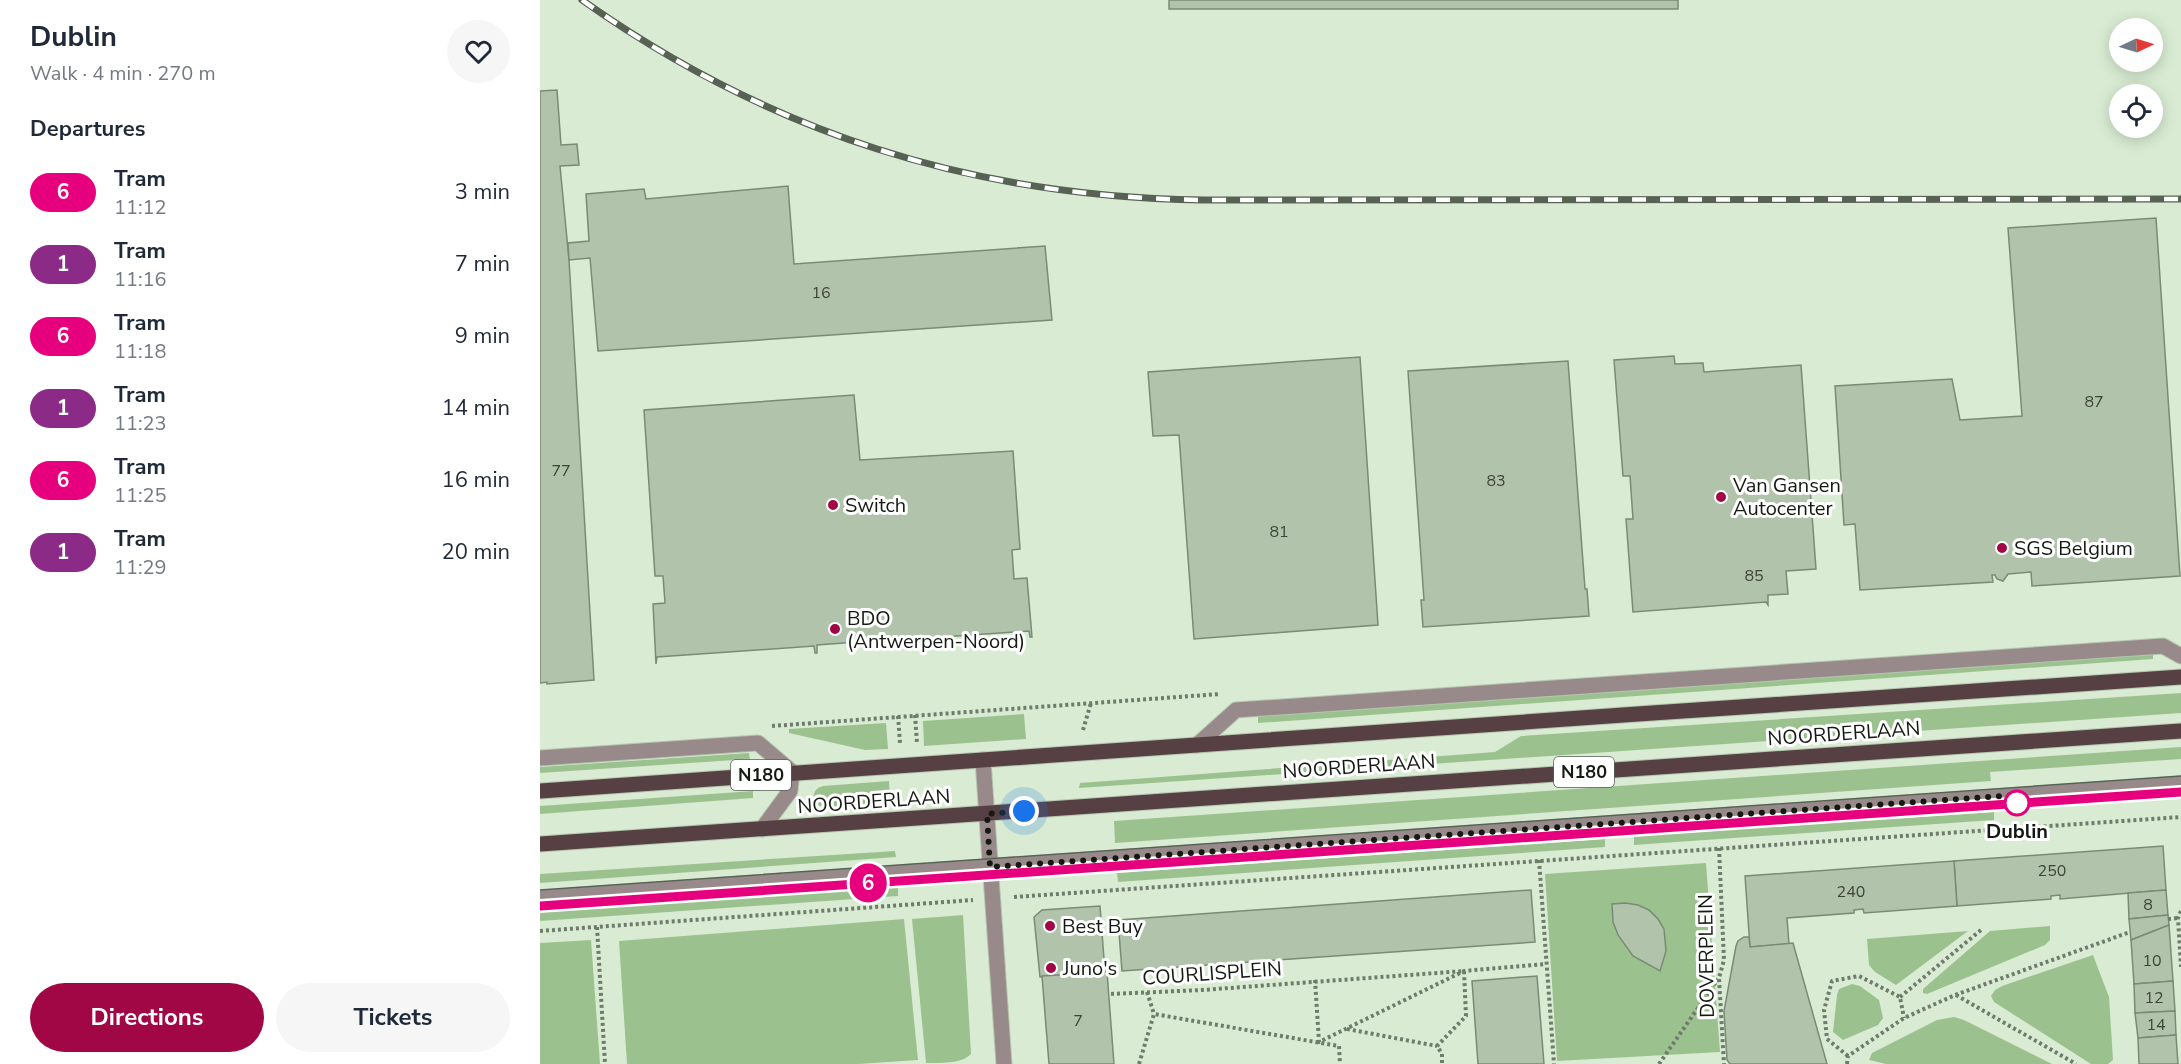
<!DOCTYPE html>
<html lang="en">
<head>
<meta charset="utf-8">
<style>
	:root { --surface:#fff; --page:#f6f6f7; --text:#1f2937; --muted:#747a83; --accent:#a10645 }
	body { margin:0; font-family:"Nunito Sans",sans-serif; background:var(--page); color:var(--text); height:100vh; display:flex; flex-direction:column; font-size:22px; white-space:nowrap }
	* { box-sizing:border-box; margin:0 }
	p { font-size:20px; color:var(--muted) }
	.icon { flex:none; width:33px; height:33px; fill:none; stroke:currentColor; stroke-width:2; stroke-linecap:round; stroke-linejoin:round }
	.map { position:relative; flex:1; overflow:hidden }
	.drawer { display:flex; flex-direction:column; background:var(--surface); width:540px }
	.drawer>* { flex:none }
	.badge { padding:0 12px; border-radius:20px; font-size:21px; line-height:39px }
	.needle { width:39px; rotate:86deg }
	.tools { position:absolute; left:1569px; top:18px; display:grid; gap:12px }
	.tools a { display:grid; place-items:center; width:54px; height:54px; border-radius:50%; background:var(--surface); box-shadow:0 3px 15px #0003; font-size:30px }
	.you { position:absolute; width:30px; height:30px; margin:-15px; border:4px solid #fff; border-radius:50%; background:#1a73e8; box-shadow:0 0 0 9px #1a73e833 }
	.map>.badge { position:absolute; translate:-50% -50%; box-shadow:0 0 0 3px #fff }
	h2 { padding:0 30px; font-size:22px; line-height:54px }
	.round { display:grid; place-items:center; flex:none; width:63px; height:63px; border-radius:32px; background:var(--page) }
	.headline { display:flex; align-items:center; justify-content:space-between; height:102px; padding:0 30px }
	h1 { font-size:28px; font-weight:700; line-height:45px }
	.action { display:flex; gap:12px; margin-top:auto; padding:12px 30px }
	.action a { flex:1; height:69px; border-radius:36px; background:var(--accent); color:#fff; font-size:24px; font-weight:700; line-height:69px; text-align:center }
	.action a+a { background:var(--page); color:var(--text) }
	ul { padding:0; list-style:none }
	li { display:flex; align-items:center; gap:18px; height:72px; padding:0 30px }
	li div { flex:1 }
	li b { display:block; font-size:22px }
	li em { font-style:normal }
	li .badge { min-width:66px; font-weight:700; text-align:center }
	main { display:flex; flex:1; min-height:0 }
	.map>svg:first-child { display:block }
	.green { fill:#9bc28e }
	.building { fill:#b2c3ac; stroke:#7a8b75; stroke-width:1.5 }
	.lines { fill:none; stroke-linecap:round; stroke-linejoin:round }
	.minor-casing { stroke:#b6c6b0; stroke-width:17 }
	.major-casing { stroke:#b6c6b0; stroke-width:17 }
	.path { stroke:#6f7b6c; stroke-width:4; stroke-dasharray:3 3; stroke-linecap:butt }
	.minor { stroke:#98898b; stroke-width:15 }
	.major { stroke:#574044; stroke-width:15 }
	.tram { stroke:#576254; stroke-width:1.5 }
	.rail-casing { stroke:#576254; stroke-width:7 }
	.rail { stroke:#fff; stroke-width:4.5; stroke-dasharray:14; stroke-linecap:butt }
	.line-casing { stroke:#fff; stroke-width:14 }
	.line { stroke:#e6007e; stroke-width:9 }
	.walk { stroke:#141a12; stroke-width:6; stroke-dasharray:0 10.8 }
	.poi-dot { fill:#a10645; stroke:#fff; stroke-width:2 }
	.stop-dot { fill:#fff; stroke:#e6007e; stroke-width:3 }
	.labels { text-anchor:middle; stroke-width:6; stroke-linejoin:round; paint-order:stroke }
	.number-label { font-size:16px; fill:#3c4438 }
	.shield { fill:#fff; stroke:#5a5f59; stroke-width:1.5 }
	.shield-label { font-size:18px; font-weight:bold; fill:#141a12 }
	.poi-label { font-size:20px; fill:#141a12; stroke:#fff; text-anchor:start }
	.street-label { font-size:20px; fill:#141a12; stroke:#fff }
	.stop-label { font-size:20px; font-weight:bold; fill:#141a12; stroke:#fff }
</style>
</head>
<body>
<main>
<section class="drawer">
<div class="headline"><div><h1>Dublin</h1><p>Walk · 4 min · 270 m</p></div><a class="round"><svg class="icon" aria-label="heart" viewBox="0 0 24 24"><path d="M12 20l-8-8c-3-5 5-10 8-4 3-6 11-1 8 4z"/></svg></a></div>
<h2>Departures</h2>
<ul>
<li><span class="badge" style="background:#e6007e;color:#fff">6</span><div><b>Tram</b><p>11:12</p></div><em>3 min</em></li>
<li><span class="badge" style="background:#8c2b87;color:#fff">1</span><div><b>Tram</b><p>11:16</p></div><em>7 min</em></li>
<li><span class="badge" style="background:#e6007e;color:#fff">6</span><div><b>Tram</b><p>11:18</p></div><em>9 min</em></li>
<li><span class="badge" style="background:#8c2b87;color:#fff">1</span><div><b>Tram</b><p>11:23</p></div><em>14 min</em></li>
<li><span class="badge" style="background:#e6007e;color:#fff">6</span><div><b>Tram</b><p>11:25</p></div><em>16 min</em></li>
<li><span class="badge" style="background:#8c2b87;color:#fff">1</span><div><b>Tram</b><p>11:29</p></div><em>20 min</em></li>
</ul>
<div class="action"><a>Directions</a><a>Tickets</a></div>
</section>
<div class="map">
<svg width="1641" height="1064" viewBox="0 0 1641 1064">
	<rect width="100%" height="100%" fill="#d9ecd3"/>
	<!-- green -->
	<g class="green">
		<polygon points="1613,653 1613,659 718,723 718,714"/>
		<polygon points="1641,693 1641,713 539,788 540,783 955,752 981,736"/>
		<polygon points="484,714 486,739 384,746 383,721"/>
		<polygon points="346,723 348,749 325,750 249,733 249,729"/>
		<polygon points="1641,747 1641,759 1450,772 1451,781 575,843 574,821"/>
		<polygon points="209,753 210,759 0,773 0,767"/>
		<path d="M349 781 350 804 284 807 277 805C271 796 273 789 283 786Z"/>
		<polygon points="213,791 213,798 0,814 0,806"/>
		<polygon points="1454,812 1454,820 1094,845 1094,836"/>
		<polygon points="1065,839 1065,847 578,882 577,873"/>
		<polygon points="355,851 356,857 0,883 0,874"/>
		<polygon points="1166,863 1180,1052 1017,1061 1005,874"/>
		<polygon points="358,887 358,896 0,921 0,912"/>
		<path d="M423 915 431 1054C422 1064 400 1063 386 1063L372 919Z"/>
		<polygon points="364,919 378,1060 319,1064 87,1064 79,941"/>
		<polygon points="1510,926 1510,940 1505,945 1387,994 1383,993 1383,989 1450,931"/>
		<polygon points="1428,931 1356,985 1335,972 1329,965 1327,939"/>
		<polygon points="51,940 60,1064 0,1064 0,943"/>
		<polygon points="1553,955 1569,997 1573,1060 1568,1064 1551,1064 1454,1002 1451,996 1455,990 1462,986"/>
		<polygon points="1312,984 1320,986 1339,1000 1343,1018 1338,1025 1303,1040 1293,1032 1297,995 1299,989"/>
		<polygon points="1414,1017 1424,1020 1512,1064 1346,1064 1329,1060 1332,1053 1397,1020"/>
	</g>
	<!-- building -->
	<g class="building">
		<rect x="629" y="0" width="509" height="9"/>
		<polygon points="17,90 21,145 37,144 39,165 20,166 29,260 54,680 7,684 7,682 0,683 0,91"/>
		<polygon points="248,186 254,264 505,246 512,320 58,351 50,258 29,260 28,243 49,241 46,194 104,189 106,199"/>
		<polygon points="1616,218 1640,576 1492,586 1491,572 1468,574 1463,581 1457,579 1455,575 1452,575 1453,582 1320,590 1315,524 1304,525 1295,386 1412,379 1420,420 1482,416 1468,228"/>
		<polygon points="1134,356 1135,364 1163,363 1164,372 1261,365 1276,569 1246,571 1248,594 1228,595 1228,605 1226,602 1093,612 1086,519 1093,519 1090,476 1083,476 1074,360"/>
		<polygon points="820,357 838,625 654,639 639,435 613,436 608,372"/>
		<polygon points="1028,361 1045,589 1047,589 1049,616 883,627 881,600 884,600 868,371"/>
		<polygon points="314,395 320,460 473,451 480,549 472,550 474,579 487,578 492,637 490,637 489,631 332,642 333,649 331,649 330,641 277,645 277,653 275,653 274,646 117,657 116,664 113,604 125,603 123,576 115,576 104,410"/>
		<polygon points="1623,846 1626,890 1520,899 1520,895 1511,896 1511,899 1417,906 1414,861"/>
		<polygon points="1414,861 1417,906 1324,913 1323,909 1314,910 1314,913 1247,918 1249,944 1210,947 1205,876"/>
		<polygon points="991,890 995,942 582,971 578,920"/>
		<polygon points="1626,890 1628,915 1589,919 1588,893"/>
		<polygon points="1085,903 1098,905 1109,910 1118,919 1124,929 1126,951 1120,971 1093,956 1078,935 1073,922 1072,904"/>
		<polygon points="560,906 565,972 500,977 494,917 502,910"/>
		<polygon points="1628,915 1629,925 1591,940 1589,919"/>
		<polygon points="1629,925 1633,981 1594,984 1591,940"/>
		<polygon points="1204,937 1209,937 1210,947 1253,943 1287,1064 1190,1064 1187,1060 1184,1011 1196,946 1198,941"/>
		<polygon points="567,972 574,1064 509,1064 502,976"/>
		<polygon points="997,976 1004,1064 938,1064 932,981"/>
		<polygon points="1633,981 1635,1011 1595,1013 1594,984"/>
		<polygon points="1635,1011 1636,1035 1598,1038 1595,1013"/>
		<polygon points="1636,1035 1638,1064 1599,1064 1598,1038"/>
	</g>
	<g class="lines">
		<!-- minor casing -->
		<g class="minor-casing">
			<g id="minor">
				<polyline points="657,745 696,710 1623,646 1641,656"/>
				<polyline points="0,758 218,743 252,772 250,791 222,829"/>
				<polyline points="443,760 464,1064"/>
				<polyline points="0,898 1641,784"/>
			</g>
		</g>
		<!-- major casing -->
		<g class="major-casing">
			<g id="major">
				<path d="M0 791C547 750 1094 715 1641 677"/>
				<polyline points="0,844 1641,731"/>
			</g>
		</g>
		<!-- path -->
		<g class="path">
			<polyline points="375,715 377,744"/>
			<polyline points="358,716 360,743"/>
			<polyline points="232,726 680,694"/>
			<polyline points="543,730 551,703"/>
			<polyline points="1179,848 1184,960 1179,978 1184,1064"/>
			<polyline points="999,860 1014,1064"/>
			<polyline points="474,897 1641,817"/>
			<polyline points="1641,911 1638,918 1641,967"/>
			<polyline points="1628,919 1638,918"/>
			<polyline points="57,927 65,1064"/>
			<polyline points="0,931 433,900"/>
			<polyline points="775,980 779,1042 924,971 1005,964"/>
			<polyline points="607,992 614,1014"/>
			<polyline points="571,994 662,990 924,971 926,1016 897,1046 902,1054 902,1064"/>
			<polyline points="1416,995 1536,1064"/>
			<polyline points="1360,997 1441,930"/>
			<polyline points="807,1029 897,1046"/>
			<polyline points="1308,1056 1287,1039 1284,1010 1292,981 1319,976 1360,997 1364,1018"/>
			<polyline points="599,1064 614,1014 799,1046 800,1064"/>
			<polyline points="1119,1064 1178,979"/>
			<polyline points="1307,1064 1308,1056 1364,1018 1415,995 1590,932"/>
		</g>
		<!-- minor -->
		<use href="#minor" class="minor"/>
		<!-- major -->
		<use href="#major" class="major"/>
		<!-- tram -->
		<g class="tram">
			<polyline points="0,890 1641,776"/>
			<polyline points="0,906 1641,792"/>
		</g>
		<!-- rail casing -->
		<g class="rail-casing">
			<path id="rail" d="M42 0C230 133 432 197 663 200L1641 199"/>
		</g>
		<!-- rail -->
		<use href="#rail" class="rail"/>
	</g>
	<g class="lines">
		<!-- line casing -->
		<g class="line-casing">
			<polyline id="line" points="0,906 1641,792"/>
		</g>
		<!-- line -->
		<use href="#line" class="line"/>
		<!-- walk -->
		<polyline class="walk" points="484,811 447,814 450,867 1476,795 1477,803"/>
	</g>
	<!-- markers -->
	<g class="poi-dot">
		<circle cx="1181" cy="497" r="6"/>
		<circle cx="293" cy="505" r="6"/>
		<circle cx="1462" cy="548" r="6"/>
		<circle cx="295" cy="629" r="6"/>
		<circle cx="510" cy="926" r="6"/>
		<circle cx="511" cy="968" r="6"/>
	</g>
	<circle class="stop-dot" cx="1477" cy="803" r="12"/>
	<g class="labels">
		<!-- number labels -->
		<g class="number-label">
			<text x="281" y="298">16</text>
			<text x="1554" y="407">87</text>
			<text x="21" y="476">77</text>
			<text x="956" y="486">83</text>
			<text x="739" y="537">81</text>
			<text x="1214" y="581">85</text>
			<text x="1512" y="876">250</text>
			<text x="1311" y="897">240</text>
			<text x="1608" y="910">8</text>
			<text x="1612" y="966">10</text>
			<text x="1614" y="1003">12</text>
			<text x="538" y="1026">7</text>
			<text x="1616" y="1030">14</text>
		</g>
		<!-- shield labels -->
		<g class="shield">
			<rect x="1014" y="757" width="60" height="30" rx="4.5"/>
			<rect x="191" y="760" width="60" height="30" rx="4.5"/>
		</g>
		<g class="shield-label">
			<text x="1044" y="778">N180</text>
			<text x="221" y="781">N180</text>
		</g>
		<!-- poi labels -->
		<g class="poi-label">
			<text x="1193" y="492">Van Gansen<tspan x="1193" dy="23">Autocenter</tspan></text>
			<text x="305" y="512">Switch</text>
			<text x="1474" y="555">SGS Belgium</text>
			<text x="307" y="625">BDO<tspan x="307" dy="23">(Antwerpen-Noord)</tspan></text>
			<text x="522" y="933">Best Buy</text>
			<text x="523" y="975">Juno's</text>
		</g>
		<!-- street labels -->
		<g class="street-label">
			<text transform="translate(1304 733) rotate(-4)" y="7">NOORDERLAAN</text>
			<text transform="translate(819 766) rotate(-4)" y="7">NOORDERLAAN</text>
			<text transform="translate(334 801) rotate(-4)" y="7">NOORDERLAAN</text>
			<text transform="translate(1166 956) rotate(-91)" y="7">DOVERPLEIN</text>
			<text transform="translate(672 973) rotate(-4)" y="7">COURLISPLEIN</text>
		</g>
		<!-- stop labels -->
		<g class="stop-label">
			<text x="1477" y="838">Dublin</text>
		</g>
	</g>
</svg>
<div class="tools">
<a><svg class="needle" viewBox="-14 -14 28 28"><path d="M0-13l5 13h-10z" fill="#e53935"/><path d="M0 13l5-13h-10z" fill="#747a83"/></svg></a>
<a><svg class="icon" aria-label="locate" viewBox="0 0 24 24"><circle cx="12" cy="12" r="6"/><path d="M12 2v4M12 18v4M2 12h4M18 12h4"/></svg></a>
</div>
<div class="you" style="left:484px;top:811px"></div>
<b class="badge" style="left:328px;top:883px;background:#e6007e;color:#fff">6</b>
</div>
</main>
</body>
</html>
